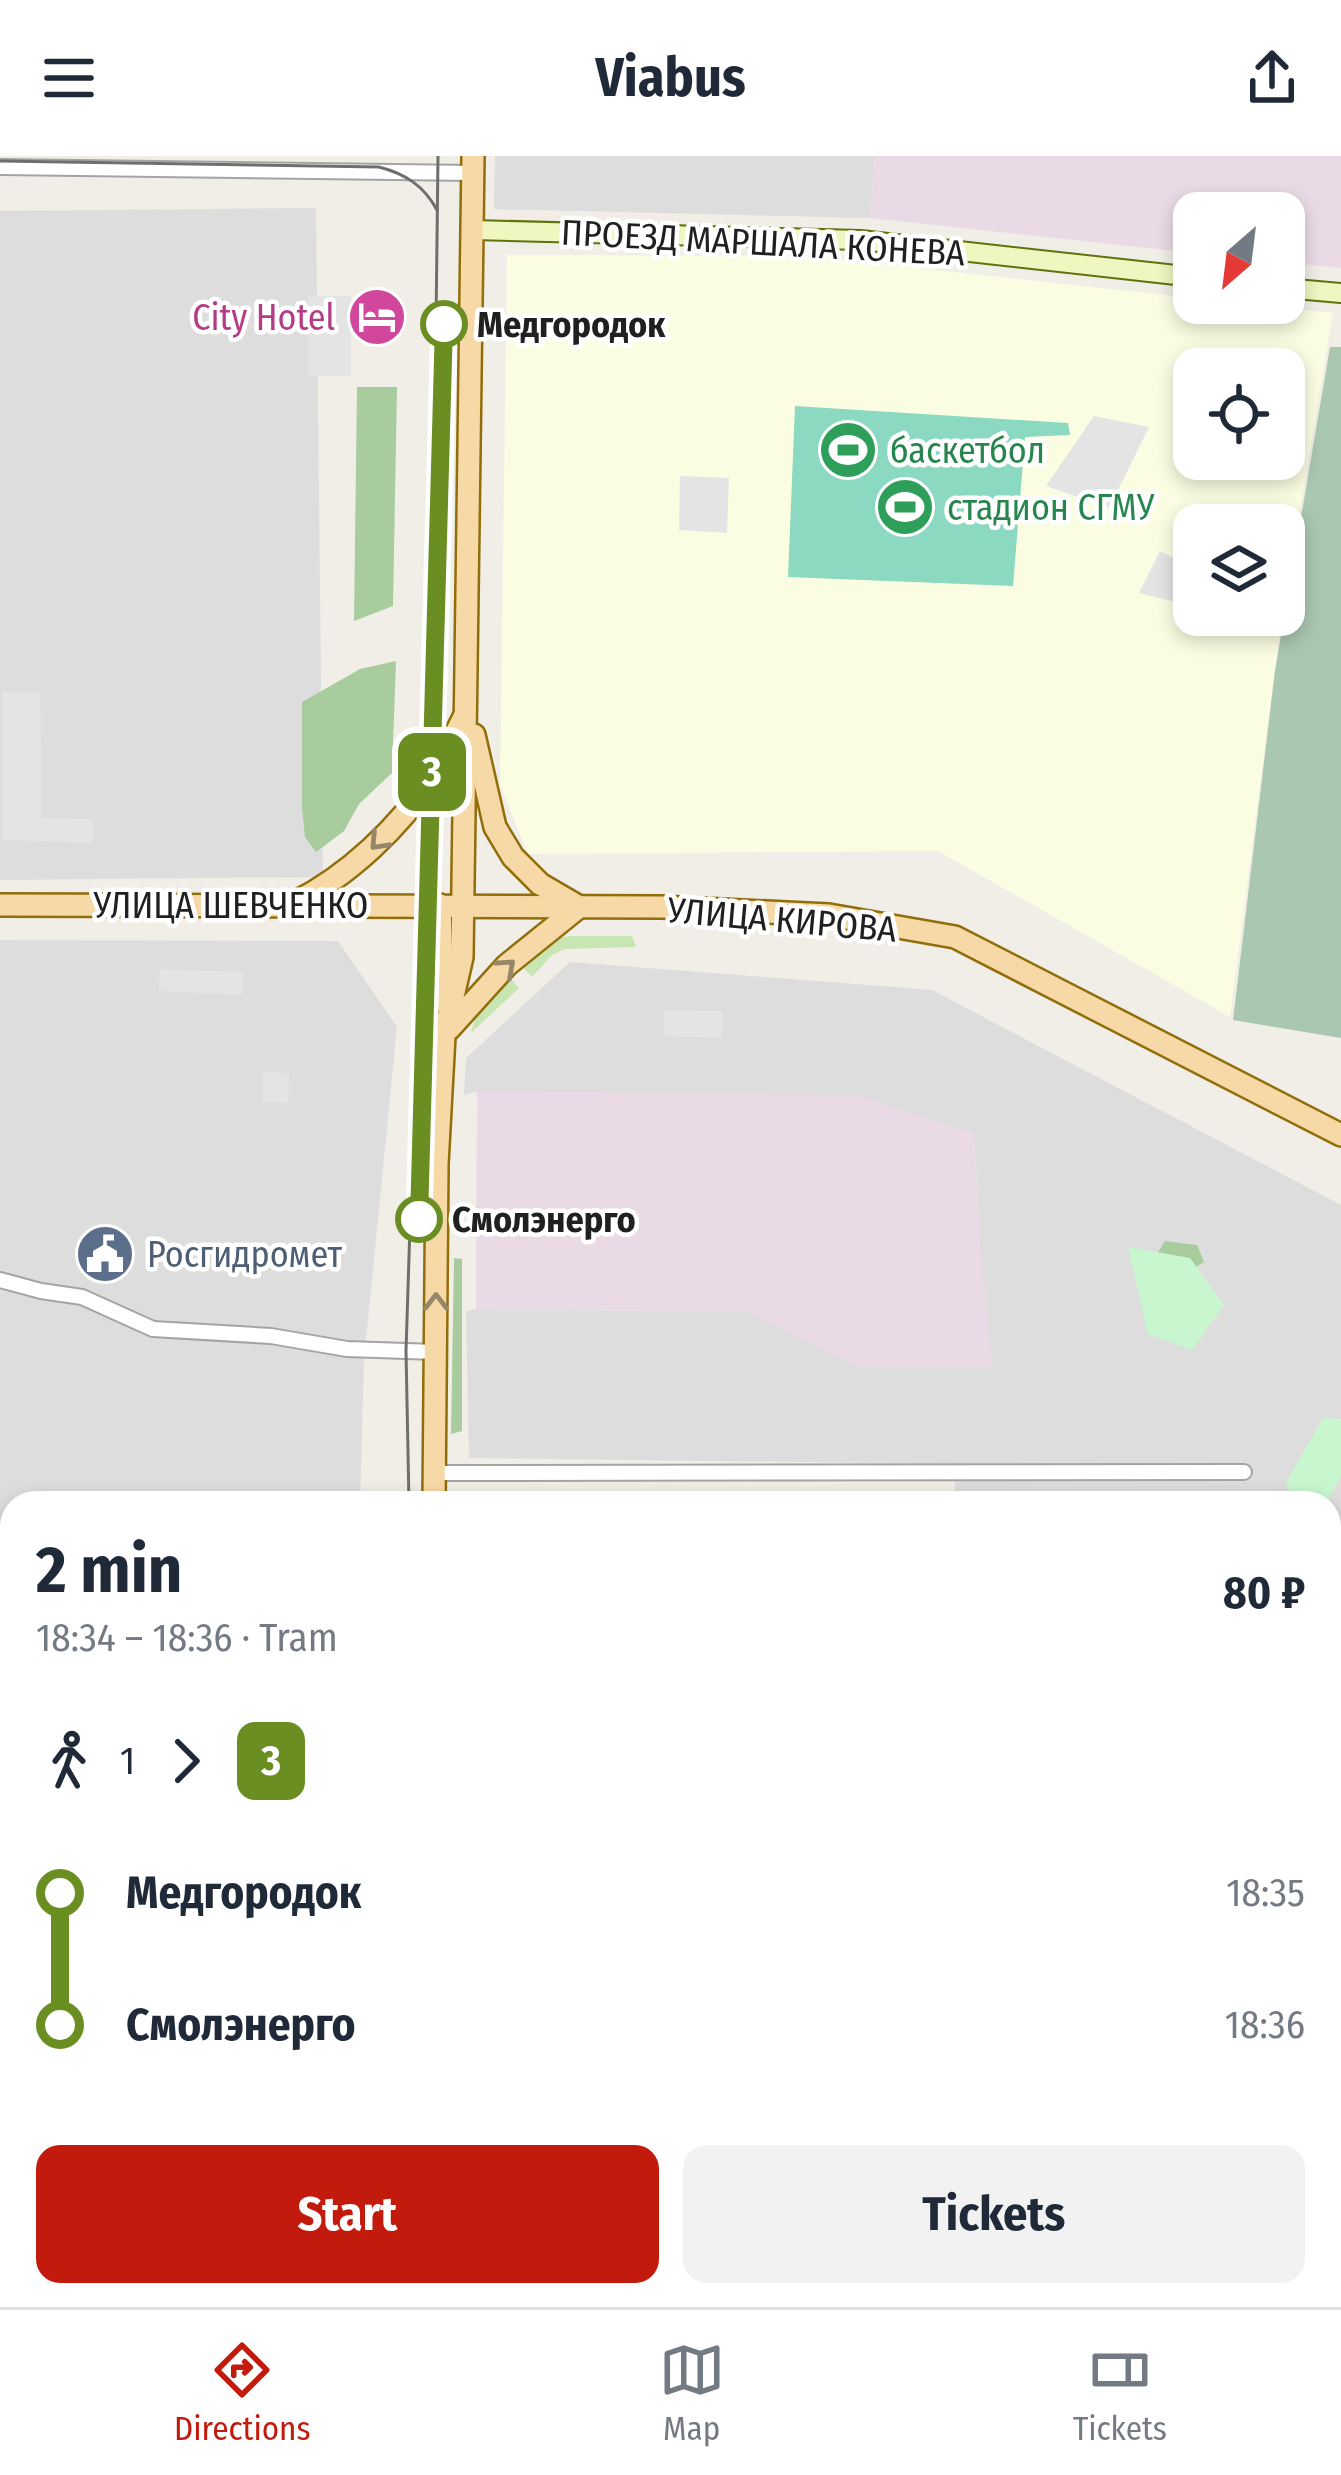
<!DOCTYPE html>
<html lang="en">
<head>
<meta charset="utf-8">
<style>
	:root { --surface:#fff; --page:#f2f2f3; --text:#1f2937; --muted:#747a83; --line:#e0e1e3; --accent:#c31a0e }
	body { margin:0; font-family:"Fira Sans Condensed",sans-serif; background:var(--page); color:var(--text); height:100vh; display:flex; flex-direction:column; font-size:45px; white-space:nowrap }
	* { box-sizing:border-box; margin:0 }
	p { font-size:39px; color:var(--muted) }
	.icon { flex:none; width:66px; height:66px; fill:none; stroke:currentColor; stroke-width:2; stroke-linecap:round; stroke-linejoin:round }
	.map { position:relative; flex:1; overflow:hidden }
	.side { position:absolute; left:0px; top:1335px; width:1341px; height:816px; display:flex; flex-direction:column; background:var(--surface); border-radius:36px 36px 0 0; box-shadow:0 6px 18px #0003 }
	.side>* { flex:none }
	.badge { padding:0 24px; border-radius:18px; font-size:42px; line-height:78px }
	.needle { width:78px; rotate:208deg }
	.buttons { position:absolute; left:1173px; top:36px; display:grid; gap:24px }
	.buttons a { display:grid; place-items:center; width:132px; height:132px; border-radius:24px; background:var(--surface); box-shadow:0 6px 18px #0003; font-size:60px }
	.map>.badge { position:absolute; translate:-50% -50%; box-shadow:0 0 0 6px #fff }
	.legs { display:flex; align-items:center; gap:18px; height:132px; padding:0 36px; font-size:39px }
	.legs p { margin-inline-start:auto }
	.head { display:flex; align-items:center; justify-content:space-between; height:204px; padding:0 36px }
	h1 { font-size:66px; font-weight:700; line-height:90px }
	.cta { display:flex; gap:24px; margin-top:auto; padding:24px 36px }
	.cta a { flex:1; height:138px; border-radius:24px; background:var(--accent); color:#fff; font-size:48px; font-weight:700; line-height:138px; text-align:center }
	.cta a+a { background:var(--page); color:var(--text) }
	ul { padding:0 36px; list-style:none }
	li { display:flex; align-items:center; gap:42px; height:132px; font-size:45px }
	li i { display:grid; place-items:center; width:18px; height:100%; margin:0 15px; background:currentColor }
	li i::after { content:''; width:30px; height:30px; margin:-15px; border:9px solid; border-radius:50%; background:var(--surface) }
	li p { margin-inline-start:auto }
	li:first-child i { background:linear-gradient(#0000 50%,currentColor 0) }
	li:last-child i { background:linear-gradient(currentColor 50%,#0000 0) }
	header { display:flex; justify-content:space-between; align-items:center; height:156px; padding:0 36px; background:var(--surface); font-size:54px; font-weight:700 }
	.tabs { display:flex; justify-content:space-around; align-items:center; height:168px; border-top:3px solid var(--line); background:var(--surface); font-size:33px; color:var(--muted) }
	.tabs a { display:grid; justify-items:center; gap:6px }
	.tabs .selected { color:var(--accent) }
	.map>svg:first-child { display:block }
	.residential { fill:#dedddd }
	.industrial { fill:#e9dae5 }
	.education { fill:#fbfde3; fill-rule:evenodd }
	.grass { fill:#c8e6b1 }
	.forest { fill:#a9cc9f }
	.cemetery { fill:#aac7b0 }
	.park { fill:#c8f6cf }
	.pitch { fill:#8bd9c0 }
	.parking { fill:#e4e4e4 }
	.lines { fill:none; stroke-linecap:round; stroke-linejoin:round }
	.street-casing { stroke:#a4a4a4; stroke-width:18 }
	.secondary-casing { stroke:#60720c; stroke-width:22 }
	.primary-casing { stroke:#926e0a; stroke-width:26 }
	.street { stroke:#fff; stroke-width:14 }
	.secondary { stroke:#eff6c0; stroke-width:18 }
	.primary { stroke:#f6d9a6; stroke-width:21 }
	.tram { stroke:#6e6e6e; stroke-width:3 }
	.oneway { stroke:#96866a }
	.line-1-casing { stroke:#fff; stroke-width:27 }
	.line-1 { stroke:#6b8e23; stroke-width:18 }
	.stop-1-dot { fill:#fff; stroke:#6b8e23; stroke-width:6 }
	.labels { text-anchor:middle; stroke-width:9; stroke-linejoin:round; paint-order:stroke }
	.street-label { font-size:36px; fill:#202020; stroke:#fff }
	.hotel-label { font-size:36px; fill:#b23c85; stroke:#fff; text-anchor:end }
	.stop-label { font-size:36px; font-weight:bold; fill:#202020; stroke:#fff; text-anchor:start }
	.leisure-label { font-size:36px; fill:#27864d; stroke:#fff; text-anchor:start }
	.service-label { font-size:36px; fill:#4e5e75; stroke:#fff; text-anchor:start }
</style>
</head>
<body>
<header><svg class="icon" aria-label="menu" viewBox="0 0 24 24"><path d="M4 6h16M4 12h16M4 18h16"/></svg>Viabus<svg class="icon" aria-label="share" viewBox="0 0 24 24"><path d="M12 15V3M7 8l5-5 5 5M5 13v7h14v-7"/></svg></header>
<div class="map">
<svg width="1341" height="2151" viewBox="0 0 1341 2151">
	<rect width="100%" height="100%" fill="#f0eee7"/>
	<!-- residential -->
	<g class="residential">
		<polygon points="495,0 875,0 870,62 494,53"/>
		<polygon points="316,52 323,721 0,724 0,55"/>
		<polygon points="0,784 338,785 397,871 364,1204 360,1347 12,1347 12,1432 0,1426"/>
		<polygon points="570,806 932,834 1341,1049 1341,1606 1329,1628 1329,1347 954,1347 956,1308 469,1302 466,1155 476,1153 748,1156 980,1088 974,978 478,935 464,939 466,902"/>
		<rect x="467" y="1335" width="236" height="12"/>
		<polygon points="0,1613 7,1617 12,1615 12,2103 0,2107"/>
		<polygon points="1341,1650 1341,1791 1329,1783 1329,1671"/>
		<polygon points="55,2139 387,2139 388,2151 9,2151"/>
	</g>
	<!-- industrial -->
	<g class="industrial">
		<polygon points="875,0 1341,0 1341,112 1284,106 1284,57 1194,57 1194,97 870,62"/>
		<polygon points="477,935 856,939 974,978 980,1088 993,1212 855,1210 748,1156 476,1153"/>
		<polygon points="0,1426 12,1432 12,1615 7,1617 0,1613"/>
	</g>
	<!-- education -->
	<g class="education">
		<path d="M507 99 807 100 1194 142V147H1240L1333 157 1284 449V369H1194V459H1282L1230 861 938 695 528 698 500 629ZM1194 213H1284V303H1194Z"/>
		<polygon points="703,1335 955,1340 954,1347 703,1347"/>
		<polygon points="1329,1829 1341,1836 1341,2149 1326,2139 1329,2139"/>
		<polygon points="1052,2139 1273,2139 1291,2151 1044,2151"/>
	</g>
	<!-- grass -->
	<g class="grass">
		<polygon points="571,780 632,780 636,791 565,793 552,799 532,821 521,809 554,782"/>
		<path d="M508 820 519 832 471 877C476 852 491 839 508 820Z"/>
	</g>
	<!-- forest -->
	<g class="forest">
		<polygon points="357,231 397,231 393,450 354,465"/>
		<polygon points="396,505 392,617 359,648 344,675 316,696 305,681 302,652 302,546 360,513"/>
		<polygon points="1165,1085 1197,1089 1204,1106 1170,1126 1150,1109"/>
		<polygon points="454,1102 462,1103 462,1275 451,1278"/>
	</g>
	<!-- cemetery -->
	<g class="cemetery">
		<polygon points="1330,191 1341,191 1341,882 1233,864 1275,515"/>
		<polygon points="676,2139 786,2139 789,2151 694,2151"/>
	</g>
	<!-- park -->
	<g class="park">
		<polygon points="1128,1091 1190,1102 1224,1149 1192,1194 1148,1178"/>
		<polygon points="1323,1262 1341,1263 1341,1319 1327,1347 1298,1347 1285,1328"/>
		<polygon points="0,1703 12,1709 12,1808 0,1812"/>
		<polygon points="485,2139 599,2139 616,2151 486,2151"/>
	</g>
	<!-- pitch -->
	<polygon class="pitch" points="795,250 1068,267 1070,279 1025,281 1013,430 788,421"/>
	<!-- parking -->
	<g class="parking">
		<rect x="308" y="140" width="43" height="80"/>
		<polygon points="1094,260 1149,271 1109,352 1046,330"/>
		<polygon points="680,320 729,322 727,377 679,374"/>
		<polygon points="1160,395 1193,412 1188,449 1139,437"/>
		<polygon points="2,536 40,536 42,662 93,663 93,687 3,684"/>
		<polygon points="160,813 243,816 242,839 159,835"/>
		<polygon points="664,854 723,855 722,882 664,880"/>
		<polygon points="263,916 289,917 288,947 262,946"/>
	</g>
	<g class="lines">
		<!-- street casing -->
		<g class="street-casing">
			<g id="street">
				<polyline points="0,11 474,17"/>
				<polyline points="0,1124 41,1135 82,1141 153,1173 271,1180 347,1193 436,1196"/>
				<polyline points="434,1317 1244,1316"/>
				<polyline points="1329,1799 1341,1806"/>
			</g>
		</g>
		<!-- secondary casing -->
		<g class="secondary-casing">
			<g id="secondary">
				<polyline points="474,74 861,84 1194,121"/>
				<polyline points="1284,132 1341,137"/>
				<polyline points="1329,1659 1341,1636"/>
				<polyline points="3,2114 9,2146"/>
				<polyline points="634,2139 652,2151"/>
				<polyline points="0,2149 38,2139"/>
				<polyline points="1009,2151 1016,2139"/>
			</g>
		</g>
		<!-- primary casing -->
		<g class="primary-casing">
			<g id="primary">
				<polyline points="474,579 495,671 513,701 540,728 576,749"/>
				<path d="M294 747C348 720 400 671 433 620 444 601 454 581 464 561"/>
				<polyline points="0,749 661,751 829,759 955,781 1341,979"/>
				<polyline points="440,749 443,845"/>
				<polyline points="449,873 507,809 579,751"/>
				<polyline points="434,1347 437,1008 444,880 462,801 473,0"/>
				<polyline points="457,2139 457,2151"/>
			</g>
		</g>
		<!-- street -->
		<use href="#street" class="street"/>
		<!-- secondary -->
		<use href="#secondary" class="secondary"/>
		<!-- primary -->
		<use href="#primary" class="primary"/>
		<!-- tram -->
		<g class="tram">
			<path d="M0 5 379 11C406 18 424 30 437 54"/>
			<polyline points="409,1347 406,1195 424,631 436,168 438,0"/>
			<polyline points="433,2139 434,2151"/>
		</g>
	</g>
	<!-- one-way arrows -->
	<defs><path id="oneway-chevron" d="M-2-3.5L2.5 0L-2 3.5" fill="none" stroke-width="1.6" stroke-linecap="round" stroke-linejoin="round" transform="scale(3)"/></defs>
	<g class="oneway">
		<use href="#oneway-chevron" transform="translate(378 686) rotate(133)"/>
		<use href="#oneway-chevron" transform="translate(507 811) rotate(-42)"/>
		<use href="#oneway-chevron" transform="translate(436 1146) rotate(-90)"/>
	</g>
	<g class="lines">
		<!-- line-1 casing -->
		<g class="line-1-casing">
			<path id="line-1" d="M419 1063C425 765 436 467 444 168"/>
		</g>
		<!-- line-1 -->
		<use href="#line-1" class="line-1"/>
	</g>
	<!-- icons -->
	<defs>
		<g id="hotel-disc" transform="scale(3)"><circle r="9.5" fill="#d1479c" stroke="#fff"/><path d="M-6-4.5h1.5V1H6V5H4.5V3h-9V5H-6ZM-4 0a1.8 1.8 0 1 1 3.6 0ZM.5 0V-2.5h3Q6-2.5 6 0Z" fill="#fff"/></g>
		<g id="stadium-disc" transform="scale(3)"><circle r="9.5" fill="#2e9e5b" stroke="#fff"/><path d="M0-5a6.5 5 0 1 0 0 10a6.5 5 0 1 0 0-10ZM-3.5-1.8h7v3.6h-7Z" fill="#fff"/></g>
		<g id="civic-disc" transform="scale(3)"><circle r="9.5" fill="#5c6f8a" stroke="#fff"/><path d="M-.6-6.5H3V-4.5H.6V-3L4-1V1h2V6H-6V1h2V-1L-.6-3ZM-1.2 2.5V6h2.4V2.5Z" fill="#fff"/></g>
	</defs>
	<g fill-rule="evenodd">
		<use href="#hotel-disc" x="377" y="161"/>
		<use href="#stadium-disc" x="848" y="294"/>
		<use href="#stadium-disc" x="905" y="351"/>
		<use href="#civic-disc" x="105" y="1098"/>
	</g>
	<!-- markers -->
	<g class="stop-1-dot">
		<circle cx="444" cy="168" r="21"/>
		<circle cx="419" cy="1063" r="21"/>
	</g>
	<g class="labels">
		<!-- street labels -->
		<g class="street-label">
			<text transform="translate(763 86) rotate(3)" y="13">ПРОЕЗД МАРШАЛА КОНЕВА</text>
			<text x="231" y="762">УЛИЦА ШЕВЧЕНКО</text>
			<text transform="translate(782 763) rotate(5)" y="13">УЛИЦА КИРОВА</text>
		</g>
		<!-- hotel labels -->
		<g class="hotel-label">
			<text x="335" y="174">City Hotel</text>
		</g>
		<!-- stop labels -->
		<g class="stop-label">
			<text x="477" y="181">Медгородок</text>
			<text x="452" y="1076">Смолэнерго</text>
		</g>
		<!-- leisure labels -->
		<g class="leisure-label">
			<text x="890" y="307">баскетбол</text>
			<text x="947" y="364">стадион СГМУ</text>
		</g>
		<!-- service labels -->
		<g class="service-label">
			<text x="147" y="1111">Росгидромет</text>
		</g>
	</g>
</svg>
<div class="buttons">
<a><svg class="needle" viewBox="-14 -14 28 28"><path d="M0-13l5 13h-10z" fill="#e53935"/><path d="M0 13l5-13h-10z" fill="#747a83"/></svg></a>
<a><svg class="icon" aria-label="locate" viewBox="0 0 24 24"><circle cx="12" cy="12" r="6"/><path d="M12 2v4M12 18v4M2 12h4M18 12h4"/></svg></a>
<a><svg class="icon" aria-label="layers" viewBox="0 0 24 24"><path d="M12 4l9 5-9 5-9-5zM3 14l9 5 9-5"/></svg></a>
</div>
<b class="badge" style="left:432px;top:616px;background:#6b8e23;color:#fff">3</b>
<section class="side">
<div class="head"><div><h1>2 min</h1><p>18:34 – 18:36 · Tram</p></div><b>80 ₽</b></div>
<div class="legs"><svg class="icon" aria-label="walk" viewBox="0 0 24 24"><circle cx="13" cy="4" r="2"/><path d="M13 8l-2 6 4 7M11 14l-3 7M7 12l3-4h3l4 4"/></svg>1<svg class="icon" aria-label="forward" viewBox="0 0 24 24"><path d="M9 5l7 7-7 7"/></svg><b class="badge" style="background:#6b8e23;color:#fff">3</b></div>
<ul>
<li><i style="color:#6b8e23"></i><b>Медгородок</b><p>18:35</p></li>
<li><i style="color:#6b8e23"></i><b>Смолэнерго</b><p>18:36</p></li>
</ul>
<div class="cta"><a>Start</a><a>Tickets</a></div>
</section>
</div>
<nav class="tabs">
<a class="selected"><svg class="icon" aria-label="directions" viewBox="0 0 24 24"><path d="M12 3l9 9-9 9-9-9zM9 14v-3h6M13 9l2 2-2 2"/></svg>Directions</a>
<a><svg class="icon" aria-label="map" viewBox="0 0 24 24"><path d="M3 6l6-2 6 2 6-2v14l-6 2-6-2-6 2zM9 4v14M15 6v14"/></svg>Map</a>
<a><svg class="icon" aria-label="tickets" viewBox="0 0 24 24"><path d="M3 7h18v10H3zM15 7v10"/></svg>Tickets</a>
</nav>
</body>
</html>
